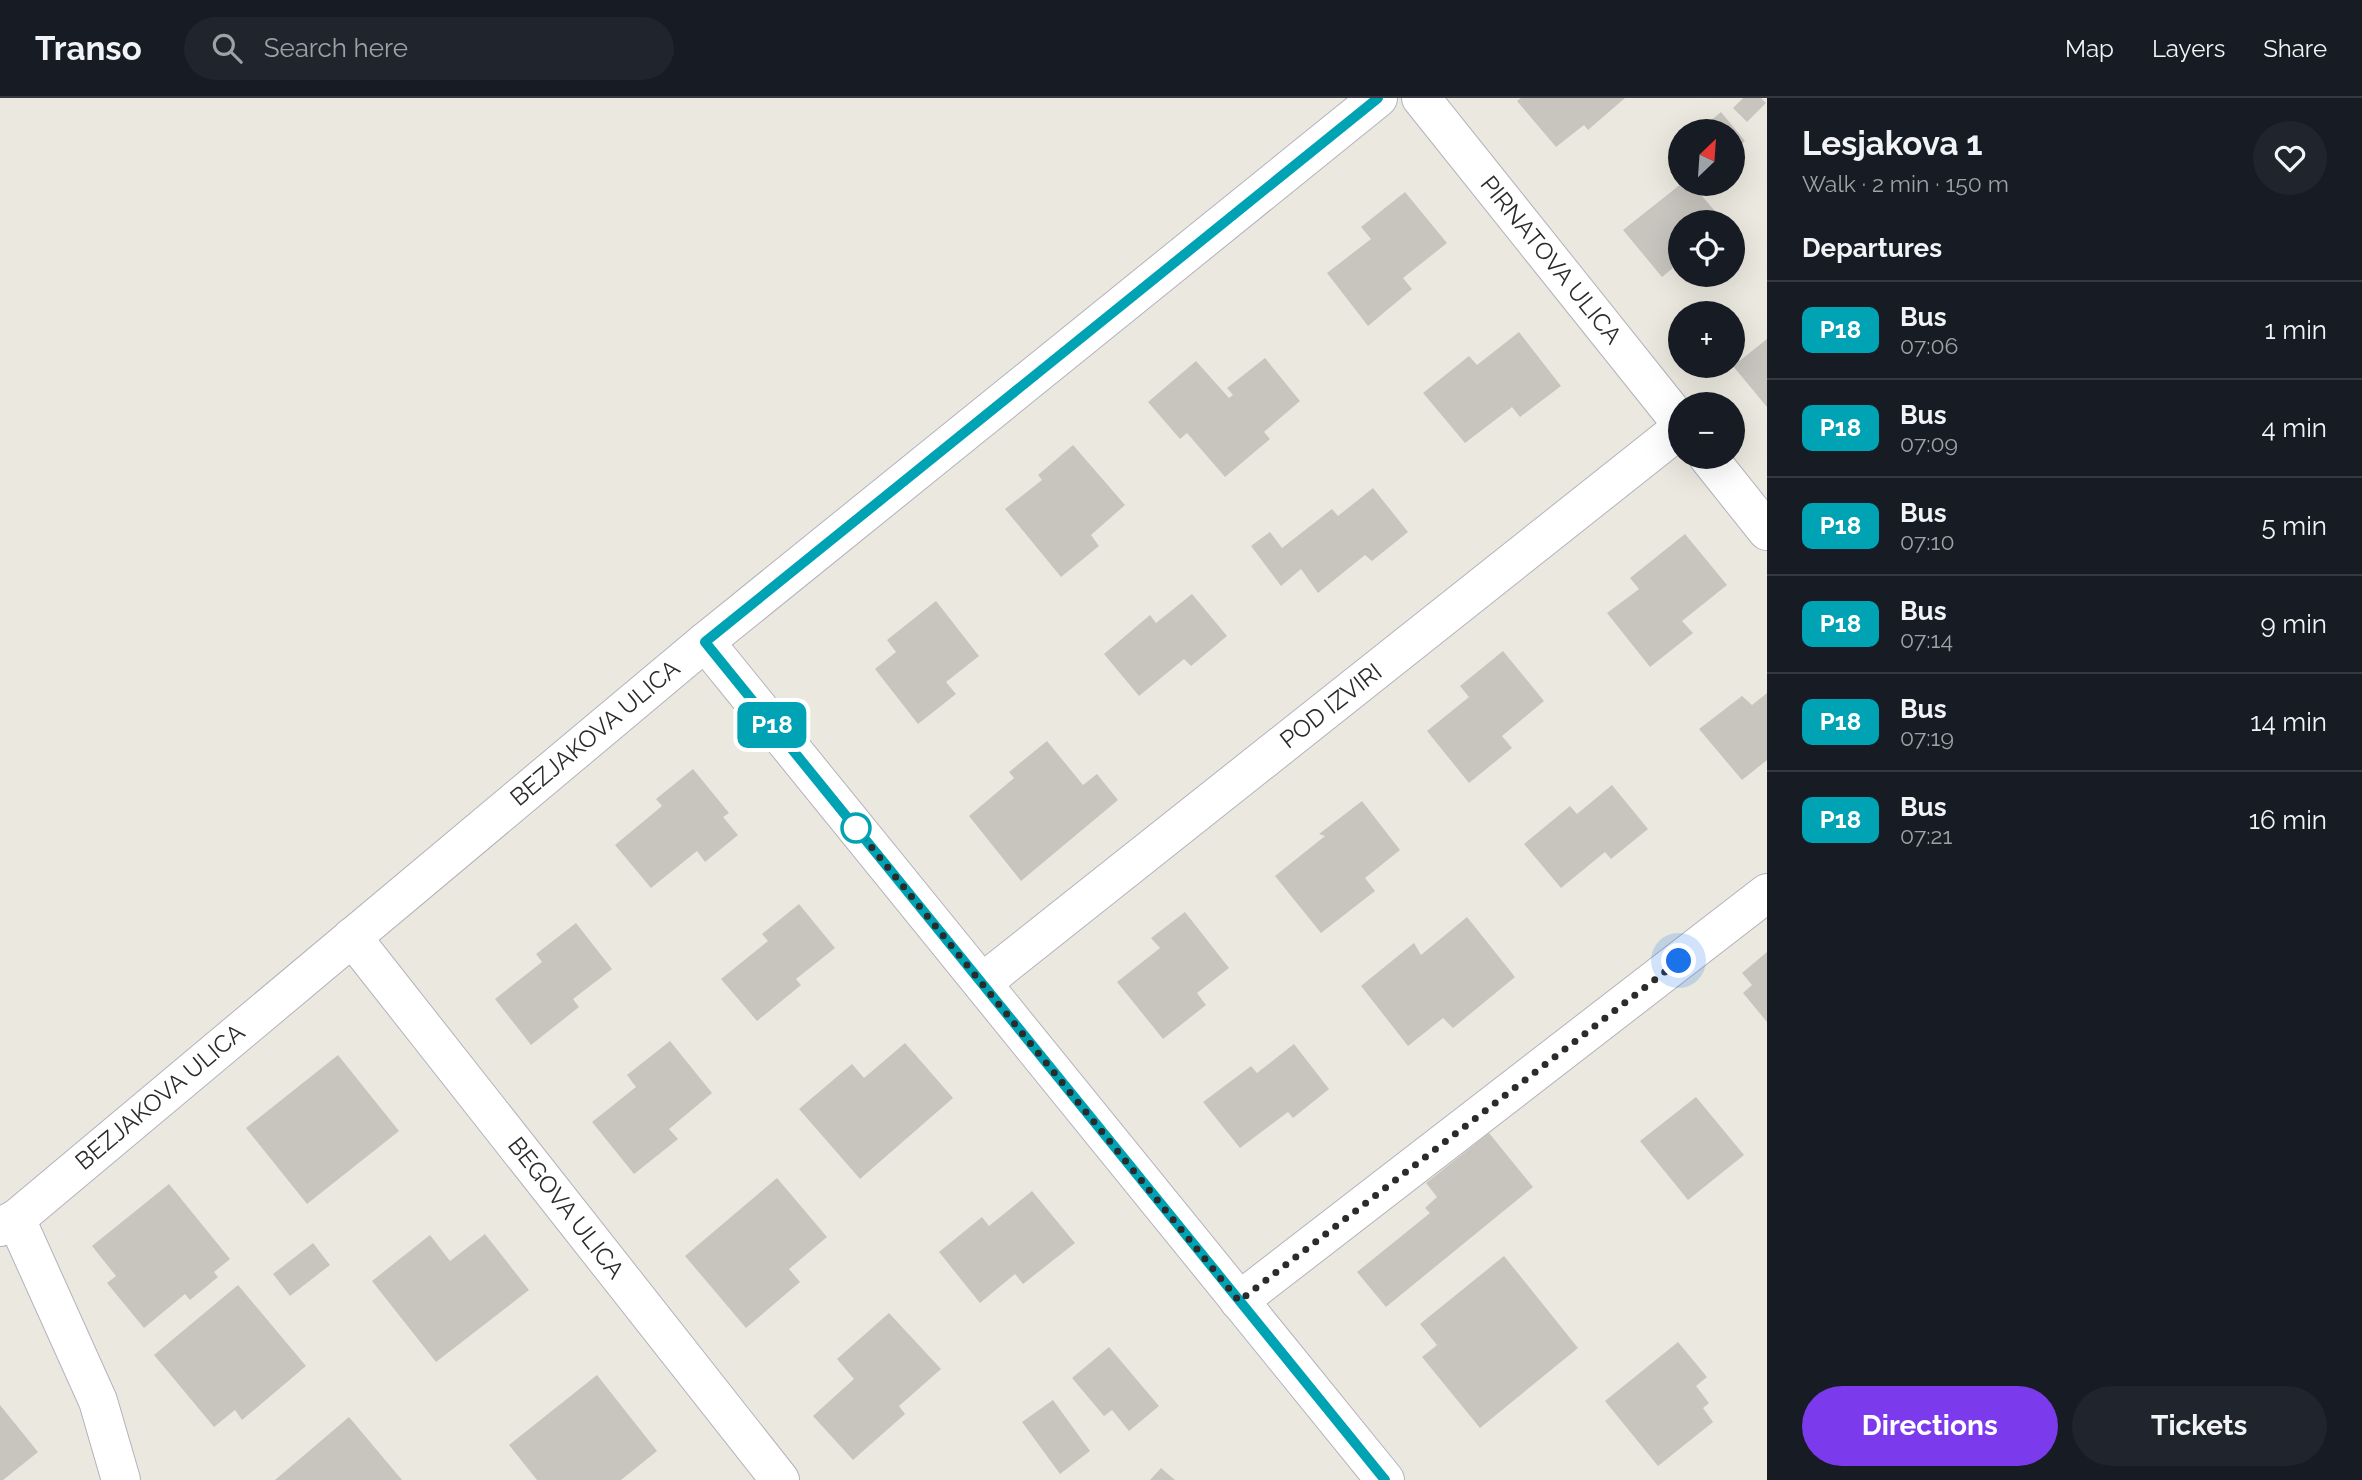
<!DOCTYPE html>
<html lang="en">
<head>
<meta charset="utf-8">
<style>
	:root { --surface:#171b24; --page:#20242c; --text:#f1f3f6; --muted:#9ea1a6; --line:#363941; --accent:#7c3aed }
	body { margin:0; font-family:Raleway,sans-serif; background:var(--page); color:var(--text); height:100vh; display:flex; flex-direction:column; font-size:26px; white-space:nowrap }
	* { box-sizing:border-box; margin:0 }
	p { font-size:23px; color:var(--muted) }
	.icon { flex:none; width:38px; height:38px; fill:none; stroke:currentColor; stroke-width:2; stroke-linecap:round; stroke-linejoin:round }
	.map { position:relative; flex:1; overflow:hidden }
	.sheet { display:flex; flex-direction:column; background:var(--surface); width:595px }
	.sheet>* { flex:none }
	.badge { padding:0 14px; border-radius:10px; font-size:24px; line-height:46px }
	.needle { width:46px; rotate:25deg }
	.buttons { position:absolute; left:1668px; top:21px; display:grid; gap:14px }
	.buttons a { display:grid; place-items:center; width:77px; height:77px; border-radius:50%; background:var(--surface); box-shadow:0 7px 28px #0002; font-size:35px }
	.you { position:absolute; width:35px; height:35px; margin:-18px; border:5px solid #fff; border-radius:50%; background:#1a73e8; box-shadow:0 0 0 10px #1a73e833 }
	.map>.badge { position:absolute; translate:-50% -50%; box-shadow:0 0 0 4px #fff }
	h2 { padding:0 35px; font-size:26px; line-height:63px }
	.round { display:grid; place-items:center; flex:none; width:74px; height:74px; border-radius:37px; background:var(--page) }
	.overview { display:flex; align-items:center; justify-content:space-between; height:119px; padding:0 35px }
	h1 { font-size:33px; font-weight:700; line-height:52px }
	.action { display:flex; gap:14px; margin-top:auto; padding:14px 35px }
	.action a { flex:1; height:80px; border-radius:42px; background:var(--accent); color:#fff; font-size:28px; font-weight:700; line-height:80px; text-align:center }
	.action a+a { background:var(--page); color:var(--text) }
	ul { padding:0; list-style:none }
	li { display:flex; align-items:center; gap:21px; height:98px; padding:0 35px; border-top:2px solid var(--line) }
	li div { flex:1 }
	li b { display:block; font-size:26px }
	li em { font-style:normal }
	li .badge { min-width:77px; font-weight:700; text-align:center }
	header { display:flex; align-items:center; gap:42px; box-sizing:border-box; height:98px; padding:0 35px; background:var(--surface); border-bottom:2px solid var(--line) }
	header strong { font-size:33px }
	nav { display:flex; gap:38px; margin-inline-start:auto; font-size:24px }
	.search { width:490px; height:63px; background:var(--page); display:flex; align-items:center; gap:18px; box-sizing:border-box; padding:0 24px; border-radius:38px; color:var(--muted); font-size:26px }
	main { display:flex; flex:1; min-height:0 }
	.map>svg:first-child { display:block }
	.building { fill:#c7c5be }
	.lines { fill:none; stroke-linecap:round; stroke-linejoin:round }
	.minor-casing { stroke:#b3b2bd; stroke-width:40 }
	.minor { stroke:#fff; stroke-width:38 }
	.line-casing { stroke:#fff; stroke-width:16 }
	.line { stroke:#00a3b4; stroke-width:10 }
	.walk { stroke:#2b2b2b; stroke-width:7; stroke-dasharray:0 12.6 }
	.stop-dot { fill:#fff; stroke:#00a3b4; stroke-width:3.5 }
	.labels { text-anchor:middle; stroke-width:5; stroke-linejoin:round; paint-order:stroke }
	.street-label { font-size:24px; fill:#2b2b2b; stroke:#fff }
</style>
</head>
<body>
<header>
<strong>Transo</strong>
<div class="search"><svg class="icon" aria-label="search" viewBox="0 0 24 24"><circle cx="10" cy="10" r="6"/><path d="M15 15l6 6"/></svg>Search here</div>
<nav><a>Map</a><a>Layers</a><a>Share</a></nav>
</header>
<main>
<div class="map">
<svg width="1767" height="1382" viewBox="0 0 1767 1382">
	<rect width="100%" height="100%" fill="#ebe9df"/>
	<!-- building -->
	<g class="building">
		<polygon points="1521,0 1625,0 1588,32 1584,27 1556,49 1517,3"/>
		<polygon points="1743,0 1761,0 1766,5 1747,24 1733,10"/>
		<polygon points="1721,14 1745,43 1732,54 1732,33 1698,33"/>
		<polygon points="1681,86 1692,86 1724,124 1680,124 1680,164 1662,179 1623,132"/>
		<polygon points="1405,94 1447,145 1403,180 1412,191 1368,228 1327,175 1371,141 1361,129"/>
		<polygon points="1519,234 1561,288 1520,319 1512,309 1465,345 1423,295 1469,258 1477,267"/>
		<polygon points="1767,241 1767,309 1733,268"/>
		<polygon points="1265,260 1300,303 1264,334 1270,341 1225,379 1187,335 1180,341 1148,304 1196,263 1229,300 1233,297 1227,290"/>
		<polygon points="1073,347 1125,407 1091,437 1099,448 1061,479 1005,411 1042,382 1038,377"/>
		<polygon points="1373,390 1408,434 1372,463 1365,457 1318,495 1301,471 1281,488 1251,448 1270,434 1282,450 1332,411 1338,418"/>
		<polygon points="1685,436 1727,487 1682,523 1693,535 1650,569 1607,515 1639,491 1630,480"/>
		<polygon points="1192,496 1227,538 1191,568 1184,561 1139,598 1104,556 1150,517 1156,525"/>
		<polygon points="936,503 979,558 946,584 956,596 918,626 875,571 896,554 887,542"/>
		<polygon points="1503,553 1544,603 1502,638 1512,650 1469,685 1427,633 1469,599 1460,588"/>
		<polygon points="1767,595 1767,662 1742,682 1699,631 1742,598 1752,607"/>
		<polygon points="1047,643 1083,687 1097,676 1118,702 1021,783 969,718 1014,680 1009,674"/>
		<polygon points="693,671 729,715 723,719 738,737 705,764 697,753 651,790 615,747 662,708 656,701"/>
		<polygon points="1612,687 1648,731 1611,761 1605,754 1561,790 1524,746 1570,708 1577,716"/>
		<polygon points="1362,703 1400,752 1365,780 1375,793 1321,835 1275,778 1325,738 1319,736"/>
		<polygon points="799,806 835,850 796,881 801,887 757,923 721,881 768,843 762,836"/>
		<polygon points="1185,814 1229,870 1197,895 1206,907 1163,941 1117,884 1160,850 1151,840"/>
		<polygon points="1467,819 1515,879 1453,930 1443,920 1408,948 1361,888 1414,845 1421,857"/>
		<polygon points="576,825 612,871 573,901 579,909 531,947 495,901 542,864 536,856"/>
		<polygon points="1767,854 1767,924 1743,895 1752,887 1742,875"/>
		<polygon points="670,943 712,995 669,1031 678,1041 634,1076 592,1024 636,989 627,977"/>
		<polygon points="905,945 953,1000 860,1081 799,1011 852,966 864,980"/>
		<polygon points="1294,946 1329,991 1293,1020 1288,1014 1240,1050 1203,1004 1251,968 1257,975"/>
		<polygon points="338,957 399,1033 307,1106 246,1030"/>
		<polygon points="1696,999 1744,1057 1688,1102 1640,1043"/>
		<polygon points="1489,1035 1533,1089 1386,1209 1357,1174 1430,1115 1425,1110 1437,1099 1426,1085"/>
		<polygon points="777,1080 827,1139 789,1171 800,1184 746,1230 685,1158"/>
		<polygon points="169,1086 230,1161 214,1174 218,1179 190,1202 185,1196 144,1230 107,1185 116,1178 92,1148"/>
		<polygon points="1032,1093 1075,1145 1023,1186 1015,1176 980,1205 939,1154 982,1119 989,1128"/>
		<polygon points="485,1136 529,1192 436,1264 372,1183 430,1137 450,1163"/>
		<polygon points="313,1145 330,1167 290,1198 273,1176"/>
		<polygon points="1504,1158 1578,1250 1480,1330 1422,1259 1437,1247 1420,1226"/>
		<polygon points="238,1187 306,1268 242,1322 235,1312 214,1329 154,1257"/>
		<polygon points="889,1215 941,1271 899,1308 905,1316 853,1362 813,1318 854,1281 837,1261"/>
		<polygon points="1678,1244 1707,1279 1696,1288 1709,1305 1703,1310 1713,1324 1658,1368 1605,1303"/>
		<polygon points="1109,1249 1159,1308 1129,1333 1112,1312 1104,1318 1072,1280"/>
		<polygon points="597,1277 657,1353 621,1382 537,1382 509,1347"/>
		<polygon points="1053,1302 1090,1353 1060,1376 1022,1324"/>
		<polygon points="0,1307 38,1354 3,1382 0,1382"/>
		<polygon points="349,1319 402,1382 275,1382"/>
		<polygon points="1161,1370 1175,1382 1150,1382"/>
	</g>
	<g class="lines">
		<!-- minor casing -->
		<g class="minor-casing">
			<g id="minor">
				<polyline points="1421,0 1680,324"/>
				<polyline points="1708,359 1767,433"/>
				<polyline points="705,544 1385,1382"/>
				<polyline points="352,839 780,1382"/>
				<polyline points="982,885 1680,331"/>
				<polyline points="16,1121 98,1303 121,1382"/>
				<polyline points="0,1129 16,1121 705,544 1378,0"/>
				<polyline points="1239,1203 1767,795"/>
			</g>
		</g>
		<!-- minor -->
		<use href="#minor" class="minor"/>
	</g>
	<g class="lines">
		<!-- line casing -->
		<g class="line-casing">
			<polyline id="line" points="1378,0 705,544 1385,1382"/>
		</g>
		<!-- line -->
		<use href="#line" class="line"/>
		<!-- walk -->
		<polyline class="walk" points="856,730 1239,1203 1679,863"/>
	</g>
	<!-- markers -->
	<circle class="stop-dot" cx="856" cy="730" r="14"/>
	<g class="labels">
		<!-- street labels -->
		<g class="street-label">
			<text transform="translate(1551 162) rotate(51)" y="8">PIRNATOVA ULICA</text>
			<text transform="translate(1331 608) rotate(-38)" y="8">POD IZVIRI</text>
			<text transform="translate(595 635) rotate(-40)" y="8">BEZJAKOVA ULICA</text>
			<text transform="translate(160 999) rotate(-40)" y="8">BEZJAKOVA ULICA</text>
			<text transform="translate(566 1110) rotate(52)" y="8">BEGOVA ULICA</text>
		</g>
	</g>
</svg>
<div class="buttons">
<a><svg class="needle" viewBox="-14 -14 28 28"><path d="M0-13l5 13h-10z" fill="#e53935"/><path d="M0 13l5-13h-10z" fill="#9ea1a6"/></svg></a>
<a><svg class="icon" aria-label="locate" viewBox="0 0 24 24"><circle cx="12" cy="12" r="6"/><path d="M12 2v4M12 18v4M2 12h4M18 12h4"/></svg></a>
<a>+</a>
<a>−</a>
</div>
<div class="you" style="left:1679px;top:863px"></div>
<b class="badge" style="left:772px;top:627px;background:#00a3b4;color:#fff">P18</b>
</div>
<section class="sheet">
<div class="overview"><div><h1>Lesjakova 1</h1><p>Walk · 2 min · 150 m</p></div><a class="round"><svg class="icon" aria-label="heart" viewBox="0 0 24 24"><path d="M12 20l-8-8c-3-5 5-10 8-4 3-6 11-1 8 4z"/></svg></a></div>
<h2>Departures</h2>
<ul>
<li><span class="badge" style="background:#00a3b4;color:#fff">P18</span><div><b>Bus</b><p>07:06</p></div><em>1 min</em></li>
<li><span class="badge" style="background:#00a3b4;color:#fff">P18</span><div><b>Bus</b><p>07:09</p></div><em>4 min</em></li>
<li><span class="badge" style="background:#00a3b4;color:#fff">P18</span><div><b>Bus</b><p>07:10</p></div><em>5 min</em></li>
<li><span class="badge" style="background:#00a3b4;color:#fff">P18</span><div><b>Bus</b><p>07:14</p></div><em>9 min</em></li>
<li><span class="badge" style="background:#00a3b4;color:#fff">P18</span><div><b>Bus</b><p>07:19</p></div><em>14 min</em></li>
<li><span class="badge" style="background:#00a3b4;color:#fff">P18</span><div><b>Bus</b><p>07:21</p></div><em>16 min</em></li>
</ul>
<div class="action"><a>Directions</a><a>Tickets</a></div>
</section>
</main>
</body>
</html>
